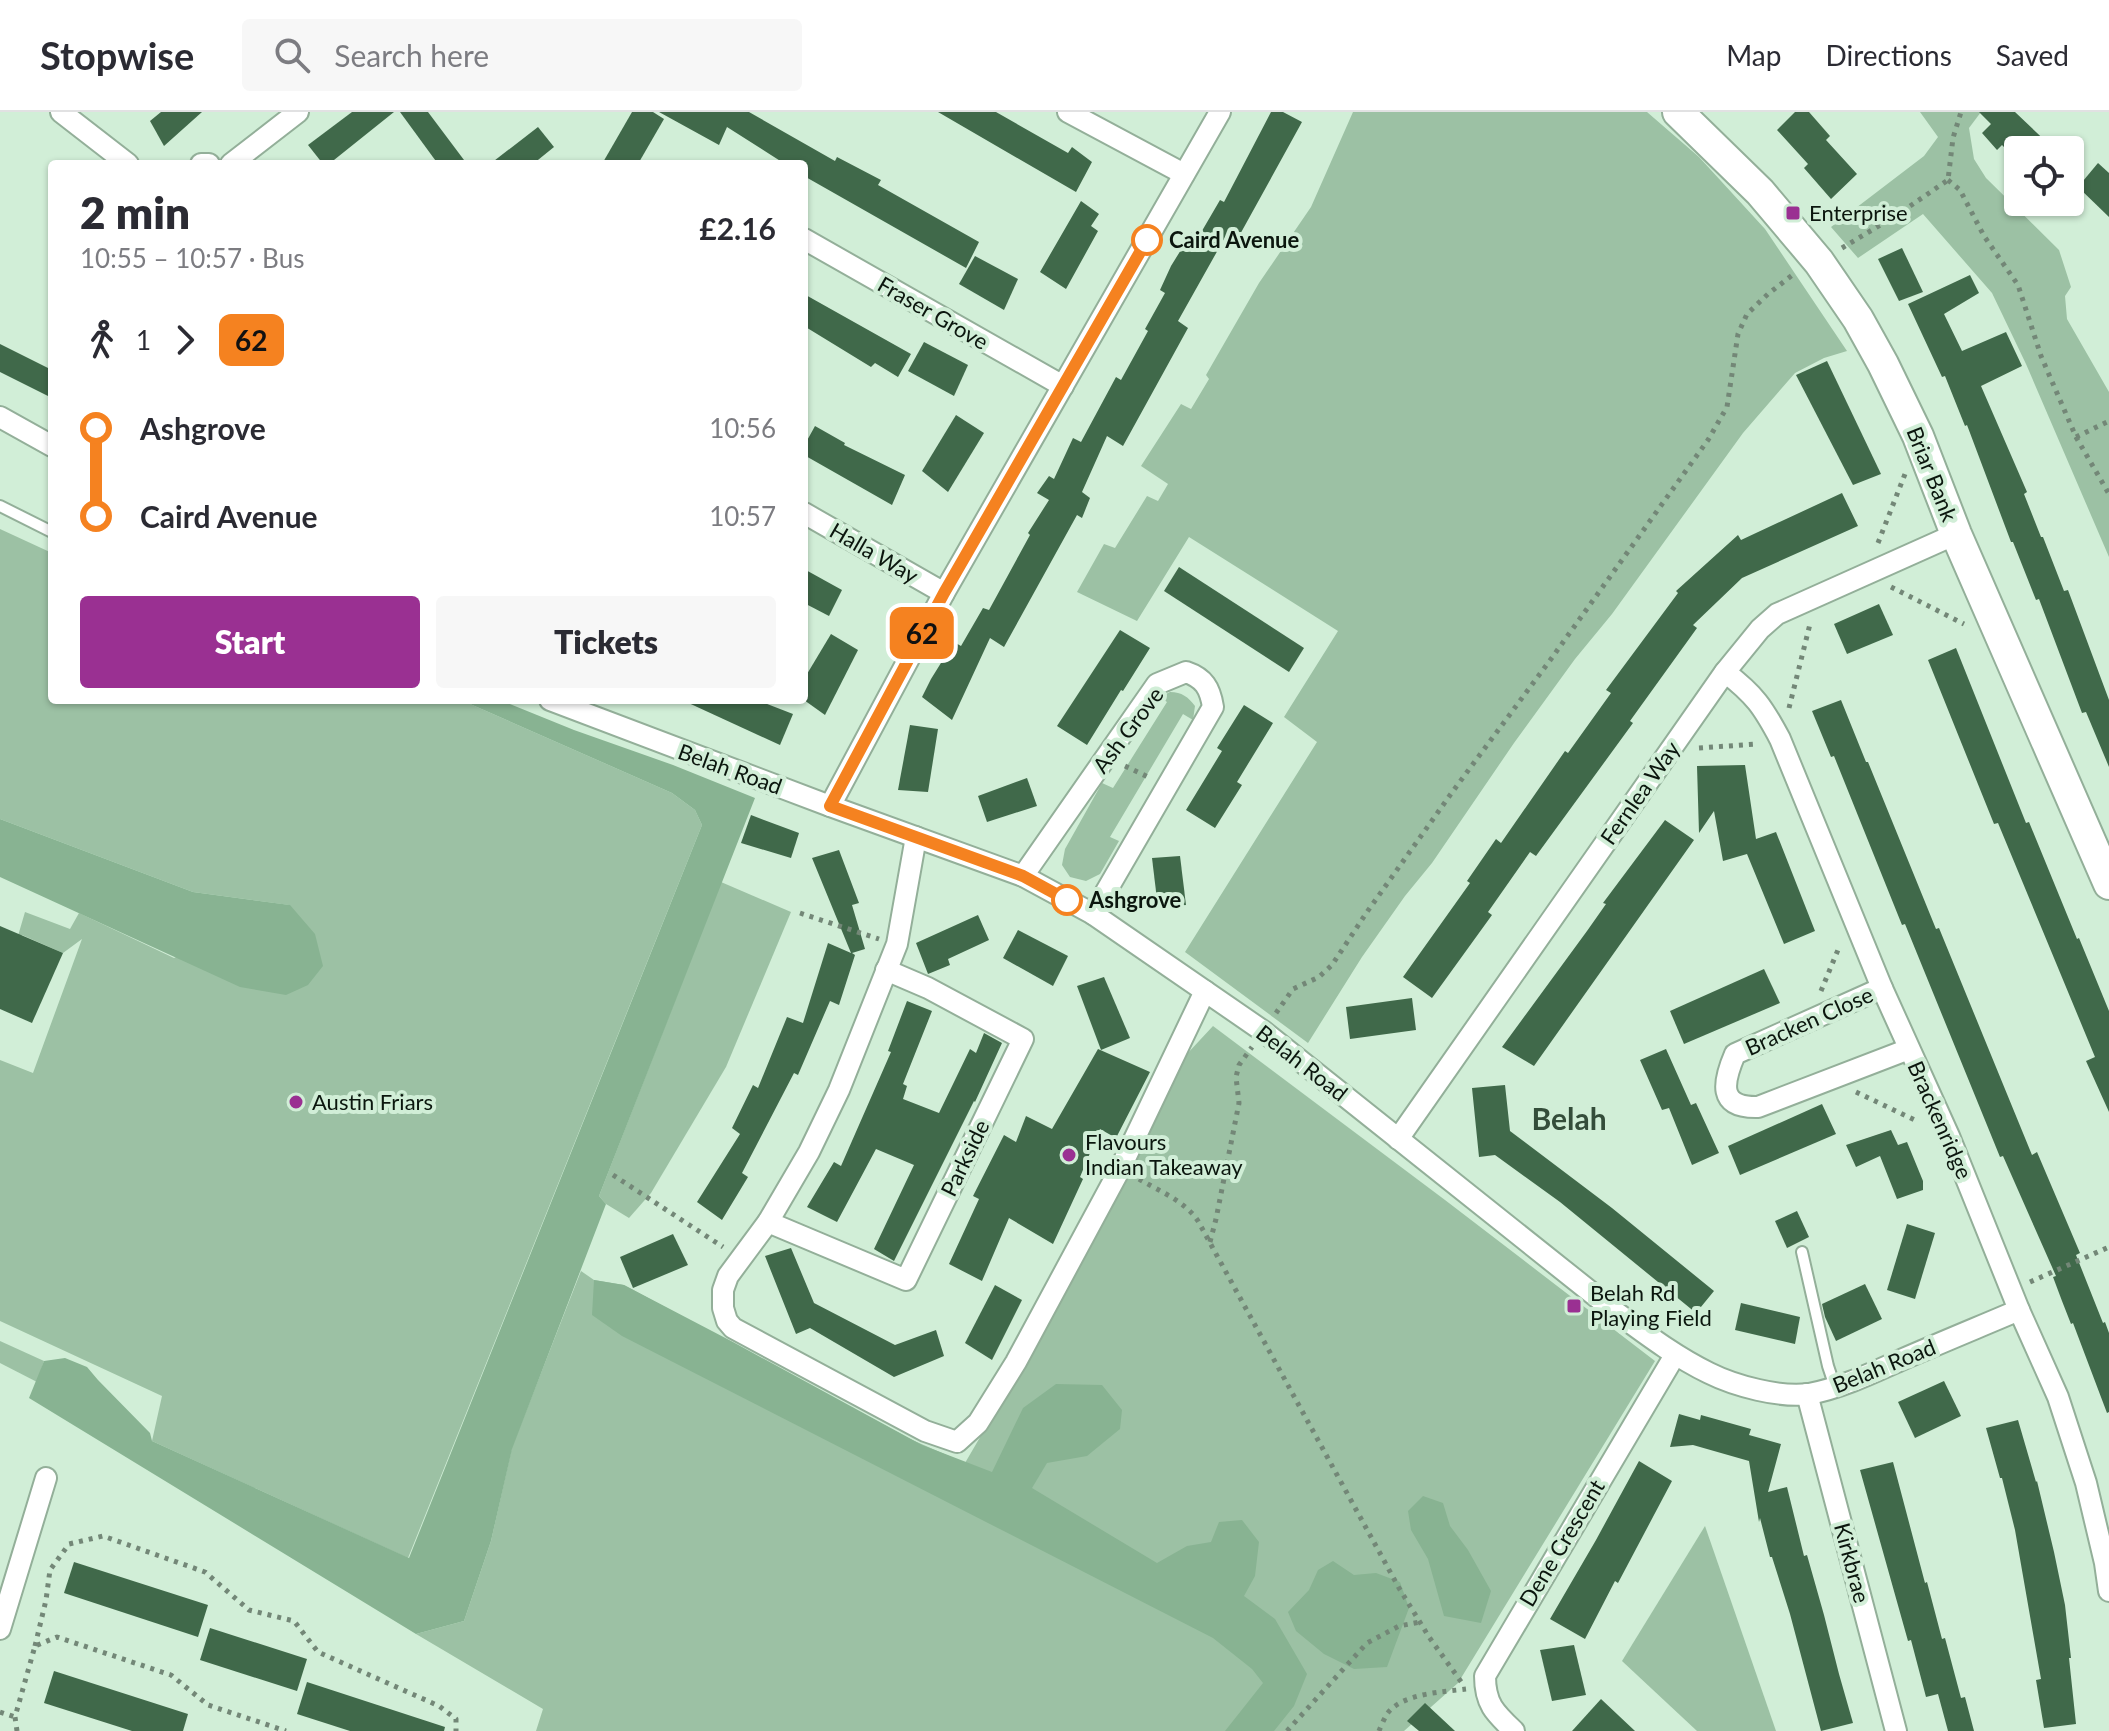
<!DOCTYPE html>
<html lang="en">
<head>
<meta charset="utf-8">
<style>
	:root { --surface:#fff; --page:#f7f7f7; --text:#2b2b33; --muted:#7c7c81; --line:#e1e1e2; --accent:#9a3092 }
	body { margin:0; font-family:Lato,sans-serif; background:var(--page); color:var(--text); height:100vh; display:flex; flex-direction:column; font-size:30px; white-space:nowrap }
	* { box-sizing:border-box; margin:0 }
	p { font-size:26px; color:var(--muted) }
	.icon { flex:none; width:44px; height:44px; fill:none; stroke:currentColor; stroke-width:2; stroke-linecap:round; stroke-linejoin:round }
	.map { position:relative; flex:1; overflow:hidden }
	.sheet { position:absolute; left:48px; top:48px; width:760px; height:544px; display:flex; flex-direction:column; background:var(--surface); border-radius:8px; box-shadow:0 2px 6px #0004 }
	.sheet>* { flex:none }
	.badge { padding:0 16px; border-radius:12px; font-size:28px; line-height:52px }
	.buttons { position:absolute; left:2004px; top:24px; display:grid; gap:16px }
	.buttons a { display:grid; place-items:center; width:80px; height:80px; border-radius:8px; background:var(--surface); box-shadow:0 2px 6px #0004; font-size:40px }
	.map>.badge { position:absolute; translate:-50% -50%; box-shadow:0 0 0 4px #fff }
	.legs { display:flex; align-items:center; gap:12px; height:88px; padding:0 32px; font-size:26px }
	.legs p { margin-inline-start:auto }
	.head { display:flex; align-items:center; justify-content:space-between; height:136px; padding:0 32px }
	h1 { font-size:44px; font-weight:800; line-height:60px }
	.action { display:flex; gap:16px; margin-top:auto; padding:16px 32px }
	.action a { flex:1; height:92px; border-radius:8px; background:var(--accent); color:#fff; font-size:32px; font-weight:800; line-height:92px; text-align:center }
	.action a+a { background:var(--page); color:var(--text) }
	ul { padding:0 32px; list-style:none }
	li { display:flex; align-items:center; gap:28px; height:88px; font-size:30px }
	li i { display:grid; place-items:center; width:12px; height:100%; margin:0 10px; background:currentColor }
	li i::after { content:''; width:20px; height:20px; margin:-10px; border:6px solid; border-radius:50%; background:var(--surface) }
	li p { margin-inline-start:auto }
	li:first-child i { background:linear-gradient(#0000 50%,currentColor 0) }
	li:last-child i { background:linear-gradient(currentColor 50%,#0000 0) }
	header { display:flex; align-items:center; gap:48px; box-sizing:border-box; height:112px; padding:0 40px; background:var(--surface); border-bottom:2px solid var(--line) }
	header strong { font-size:38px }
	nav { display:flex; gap:44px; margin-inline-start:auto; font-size:28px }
	.search { width:560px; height:72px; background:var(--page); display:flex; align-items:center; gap:20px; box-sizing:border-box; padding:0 28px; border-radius:8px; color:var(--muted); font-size:30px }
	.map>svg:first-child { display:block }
	.green { fill:#9cc1a4 }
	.forest { fill:#88b392 }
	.building { fill:#40694a }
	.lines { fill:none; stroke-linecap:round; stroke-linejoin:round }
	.lane-casing { stroke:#93af99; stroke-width:14 }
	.street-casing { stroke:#93af99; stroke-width:24 }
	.secondary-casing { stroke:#93af99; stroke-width:34 }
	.path { stroke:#738777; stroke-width:5; stroke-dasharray:4 6; stroke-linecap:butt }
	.lane { stroke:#fff; stroke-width:10 }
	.street { stroke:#fff; stroke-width:20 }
	.secondary { stroke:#fff; stroke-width:30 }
	.line-1-casing { stroke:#fff; stroke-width:18 }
	.line-1 { stroke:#f58220; stroke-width:12 }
	.poi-dot { fill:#9a3092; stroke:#d1eed7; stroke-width:3 }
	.stop-1-dot { fill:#fff; stroke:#f58220; stroke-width:4 }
	.labels { text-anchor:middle; stroke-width:8; stroke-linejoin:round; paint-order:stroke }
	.poi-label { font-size:22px; fill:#0b160e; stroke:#d1eed7; text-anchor:start }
	.stop-label { font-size:22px; font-weight:bold; fill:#0b160e; stroke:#d1eed7; text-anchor:start }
	.street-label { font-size:22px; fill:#0b160e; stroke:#d1eed7 }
	.district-label { font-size:30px; font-weight:bold; fill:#344d3a; stroke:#d1eed7 }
</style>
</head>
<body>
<header>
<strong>Stopwise</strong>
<div class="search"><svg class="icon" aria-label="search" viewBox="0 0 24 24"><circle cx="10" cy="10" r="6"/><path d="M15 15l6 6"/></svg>Search here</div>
<nav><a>Map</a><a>Directions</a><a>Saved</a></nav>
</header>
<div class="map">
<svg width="2109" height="1619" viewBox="0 0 2109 1619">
	<rect width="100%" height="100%" fill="#d1eed7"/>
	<!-- green -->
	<g class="green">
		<polygon points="1353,0 1647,0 1699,45 1765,117 1847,239 1824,246 1795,261 1743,321 1612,502 1575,547 1514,631 1432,751 1405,784 1362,845 1308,931 1185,840 1317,630 1284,605 1338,519 1189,425 1137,509 1077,480 1104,432 1115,436 1147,384 1158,389 1168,372 1141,354 1181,292 1191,297 1209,267 1206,263 1259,171 1311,95"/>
		<polygon points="1920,0 1981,0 1969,16 1974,47 1986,66 2059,138 2071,175 2065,184 2067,207 2109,280 2109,445 2026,252 1992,181 1923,102 1858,146 1831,115 1924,44 1938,25"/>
		<polygon points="0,417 52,441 52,588 461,588 672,681 695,698 702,713 408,1446 152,1329 162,1284 0,1209 0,948 33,961 82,827 63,841 22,823 15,834 25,800 70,817 79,801 174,846 289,793 193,780 0,707"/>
		<path d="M1170 580C1182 580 1188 585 1195 594L1193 608 1183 602 1110 725 1119 729 1100 762 1086 769 1070 765 1062 753 1065 737 1102 671 1113 676 1167 590 1160 585Z"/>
		<polygon points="721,770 791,800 726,955 651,1081 629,1106 606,1092 599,1084"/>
		<polygon points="1213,914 1445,1088 1655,1249 1458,1571 1404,1619 536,1619 543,1597 416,1522 464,1509 491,1429 512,1335 581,1159 594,1168 624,1173 910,1327 965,1351 1062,1185 1155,991 1186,943"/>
		<polygon points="0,1229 44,1249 37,1270 0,1251"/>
		<polygon points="1705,1414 1776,1619 1697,1619 1622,1549"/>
	</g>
	<!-- forest -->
	<g class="forest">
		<polygon points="461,588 500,588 574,618 673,653 755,686 599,1084 606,1092 512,1337 491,1429 464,1509 416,1522 29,1286 44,1249 65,1246 87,1255 98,1268 150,1321 152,1329 409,1446 702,713 695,698 672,681"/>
		<polygon points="0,707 193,780 290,793 315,822 323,854 308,873 286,883 240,875 0,765"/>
		<polygon points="594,1168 624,1173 733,1230 922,1333 992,1360 1023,1296 1056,1272 1102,1273 1122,1298 1120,1317 1087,1344 1047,1351 1032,1376 1157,1451 1187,1434 1211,1430 1219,1410 1242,1408 1259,1430 1255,1464 1244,1484 1275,1507 1307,1562 1294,1594 1274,1619 1225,1619 1263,1571 1252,1557 1213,1526 622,1224 592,1203"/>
		<polygon points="1423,1384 1443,1391 1450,1414 1468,1438 1491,1479 1481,1511 1444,1504 1428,1447 1411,1418 1408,1399"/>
		<polygon points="1333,1449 1354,1463 1376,1461 1400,1470 1409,1496 1387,1555 1354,1557 1324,1542 1296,1519 1288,1500 1309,1478 1318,1458"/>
	</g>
	<!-- building -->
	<g class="building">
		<polygon points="161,0 202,0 164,34 150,9"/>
		<polygon points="352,0 394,0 329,52 323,52 308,33"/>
		<polygon points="400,0 428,0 467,52 438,52"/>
		<polygon points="632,0 653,0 664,7 638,52 602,52"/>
		<polygon points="659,0 749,0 835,49 837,45 881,68 878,73 979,130 966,156 804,64 804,52 785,52 727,15 719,33"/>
		<polygon points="938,0 996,0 1068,41 1072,35 1092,50 1076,80"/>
		<polygon points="1271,0 1283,0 1302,10 1238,126 1228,120 1178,209 1188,216 1123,334 1107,324 1082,380 1090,386 1082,406 1077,403 1004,535 990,526 952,608 922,585 931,567 954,530 961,534 983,496 989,498 1030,423 1028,421 1049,388 1037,381 1049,364 1054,367 1073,326 1081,330 1116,265 1121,268 1148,219 1145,217 1165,181 1160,178 1171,154 1192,120 1199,124 1220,88 1224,90"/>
		<polygon points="1795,0 1809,0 1830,24 1826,28 1857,62 1831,87 1804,56 1808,52 1777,18"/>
		<polygon points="1979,0 2015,0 2055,38 2007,38 2002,33 1997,38 1982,21 1991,12"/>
		<polygon points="538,15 554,35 533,52 490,52"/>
		<polygon points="2098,51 2109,61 2109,105 2078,75"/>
		<polygon points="1081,89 1099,102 1091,114 1098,119 1066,177 1040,160"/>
		<polygon points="1902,136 1923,180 1899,189 1878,147"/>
		<polygon points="975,144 1018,167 1004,198 959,172"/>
		<polygon points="1970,163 1979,181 1944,202 1962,239 2006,220 2022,254 1981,274 2027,380 2024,382 2041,425 2043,425 2064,479 2068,478 2109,588 2109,655 2086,600 2082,601 2039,487 2036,488 2013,430 2011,430 1967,313 1965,314 1945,264 1942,265 1908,192"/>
		<polygon points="804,182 911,242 898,265 875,251 871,255 804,214"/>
		<polygon points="924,230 968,253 954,284 908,259"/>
		<polygon points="0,232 52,258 52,286 0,260"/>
		<polygon points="1827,249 1881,362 1853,373 1796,263"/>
		<polygon points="956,303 984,321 948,380 922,359"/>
		<polygon points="815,314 845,331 844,333 905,363 892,393 804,343 804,334"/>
		<polygon points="1842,381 1858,414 1742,466 1693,513 1697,516 1630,609 1633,611 1536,744 1530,740 1488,800 1492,803 1432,886 1403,865 1470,771 1467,769 1496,727 1501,731 1565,639 1568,641 1611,581 1606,578 1678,481 1676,479 1738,423 1741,428"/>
		<polygon points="1179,455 1304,536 1289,560 1164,479"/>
		<polygon points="804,457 842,478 829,504 804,491"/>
		<polygon points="1879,492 1893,523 1847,542 1834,512"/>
		<polygon points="1120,518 1150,536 1123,579 1121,578 1087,633 1057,614"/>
		<polygon points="831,522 858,538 825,603 804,588 804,567"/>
		<polygon points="1956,536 2026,711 2029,710 2077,827 2079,826 2109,899 2109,1000 2086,949 2095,945 1998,711 1994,712 1928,548"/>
		<polygon points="682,588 757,588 793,602 780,633"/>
		<polygon points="1841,588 1866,650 1868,650 1936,817 1939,816 2032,1043 2037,1040 2080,1141 2076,1143 2103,1211 2105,1210 2109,1221 2109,1300 2107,1301 2073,1211 2071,1212 2062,1189 2053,1165 2056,1164 2003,1044 2000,1045 1905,812 1902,813 1834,644 1831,645 1812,599"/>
		<polygon points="1244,593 1273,611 1237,670 1242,673 1215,716 1186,698 1222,639 1217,636"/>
		<polygon points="910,613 938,617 928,680 898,678"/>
		<polygon points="1745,653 1756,727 1776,720 1815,819 1784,832 1747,742 1723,749 1714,699 1699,721 1697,654"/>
		<polygon points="1027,666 1037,694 987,710 978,684"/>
		<polygon points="751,703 799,721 791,746 741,731"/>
		<polygon points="1665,708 1694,728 1534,954 1502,935 1587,819 1606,792 1603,791"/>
		<polygon points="839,738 859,791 852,793 865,837 852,841 855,843 839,893 830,889 798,963 794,961 742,1061 748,1065 722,1108 697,1090 740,1022 732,1016 753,973 758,976 787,905 803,911 828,831 851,841 812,746"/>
		<polygon points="1180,744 1186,793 1158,796 1152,746"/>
		<polygon points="978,803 989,828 948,847 950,853 928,862 916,831"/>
		<polygon points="0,814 63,841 32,911 0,897"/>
		<polygon points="1018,818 1068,844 1053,874 1003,846"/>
		<polygon points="1764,857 1780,891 1684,932 1670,899"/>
		<polygon points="1104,865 1130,926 1101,938 1077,874"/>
		<polygon points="1412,886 1416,918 1350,927 1346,895"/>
		<polygon points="907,889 932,899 903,972 907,974 903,987 939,1001 970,937 976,941 984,921 1002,931 975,990 974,989 894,1149 874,1137 914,1053 876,1037 837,1110 807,1095 834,1050 841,1054 891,940 888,939"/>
		<polygon points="1098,937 1150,960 1116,1026 1100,1017 1080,1065 1083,1067 1053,1132 1009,1106 982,1169 949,1152 979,1087 973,1084 1004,1023 1016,1030 1026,1004 1052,1017"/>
		<polygon points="1666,937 1691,993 1696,991 1719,1041 1692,1053 1669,996 1662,998 1640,948"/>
		<polygon points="1505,973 1510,1019 1612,1096 1714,1179 1696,1201 1560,1090 1495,1043 1479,1045 1472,976"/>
		<polygon points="1822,992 1836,1022 1740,1063 1728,1034"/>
		<polygon points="1891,1018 1898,1033 1907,1030 1923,1069 1923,1078 1897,1087 1880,1044 1856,1055 1846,1033"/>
		<polygon points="1797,1099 1809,1125 1787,1136 1775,1109"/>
		<polygon points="1907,1112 1935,1121 1915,1187 1887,1178"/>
		<polygon points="673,1122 688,1153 633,1176 620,1145"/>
		<polygon points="791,1136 814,1191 895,1233 936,1218 944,1244 894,1265 810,1216 796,1222 765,1144"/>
		<polygon points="1865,1172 1882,1207 1836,1229 1825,1205 1822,1192"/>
		<polygon points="995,1173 1022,1188 992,1248 965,1231"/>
		<polygon points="1741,1191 1800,1205 1795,1232 1735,1218"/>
		<polygon points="1944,1269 1961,1304 1915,1326 1898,1290"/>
		<polygon points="1679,1302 1700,1308 1701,1303 1751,1317 1749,1323 1781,1332 1768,1380 1787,1375 1804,1444 1807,1443 1824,1503 1839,1562 1853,1611 1821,1619 1790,1502 1772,1445 1770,1445 1760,1406 1759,1410 1749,1349 1693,1333 1670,1335"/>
		<polygon points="2018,1308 2036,1370 2037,1369 2054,1440 2065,1493 2071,1546 2069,1546 2076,1612 2044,1616 2036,1568 2041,1567 2015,1418 2002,1366 2000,1366 1986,1316"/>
		<polygon points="1639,1349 1672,1369 1618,1471 1615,1469 1585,1527 1550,1507 1596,1428"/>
		<polygon points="1893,1350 1925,1471 1927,1470 1942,1527 1945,1526 1961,1586 1965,1585 1974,1619 1948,1619 1938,1582 1926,1585 1911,1528 1908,1529 1860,1358"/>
		<polygon points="74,1450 208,1493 198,1525 64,1481"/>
		<polygon points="210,1516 307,1547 297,1579 200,1548"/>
		<polygon points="1574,1533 1586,1583 1552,1589 1540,1538"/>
		<polygon points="54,1559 188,1602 183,1619 132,1619 44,1591"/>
		<polygon points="307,1570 445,1615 444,1619 350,1619 297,1602"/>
		<polygon points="1601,1587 1635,1619 1572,1619"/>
		<polygon points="1425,1591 1455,1619 1419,1619 1407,1609"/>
	</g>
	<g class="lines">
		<!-- lane casing -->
		<g class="lane-casing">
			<g id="lane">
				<polyline points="0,394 52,420"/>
				<polyline points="1802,1140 1828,1254 1835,1275"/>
			</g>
		</g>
		<!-- street casing -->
		<g class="street-casing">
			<g id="street">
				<polyline points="61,0 128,52"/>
				<polyline points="1068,0 1184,62"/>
				<polyline points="201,52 209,52"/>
				<polyline points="231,52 298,0"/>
				<polyline points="804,127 1063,274"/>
				<polyline points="0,305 52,334"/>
				<polyline points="804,401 944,481"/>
				<path d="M1725 560C1755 583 1763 595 1780 627L1882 876 1949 1024 2019 1198 2058 1285 2086 1371 2105 1451 2109 1479"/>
				<path d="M550 588 830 694 1023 764 1093 802 1263 919 1617 1201C1647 1223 1676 1245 1709 1261 1735 1274 1780 1286 1809 1282 1841 1276 1872 1261 1901 1248 1940 1231 1979 1215 2019 1198"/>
				<polyline points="830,694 944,481 1220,0"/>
				<polyline points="916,725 897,832 839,978 809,1040 768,1110 728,1164 723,1178 723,1196 727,1209 733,1216 925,1319 957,1330 978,1311 1016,1250 1120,1057 1205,879"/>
				<path d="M1023 764 1157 572 1186 560C1204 566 1210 576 1213 595L1093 802"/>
				<path d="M1882 876 1735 942C1723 970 1717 996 1758 995L1909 937"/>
				<polyline points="1398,1027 1725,560 1760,517 1777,502 1956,422"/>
				<polyline points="768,1110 906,1168 1023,927 928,876 886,858"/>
				<polyline points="1807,1282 1896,1619"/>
				<polyline points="0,1517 46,1366"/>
				<path d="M1514 1619C1495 1601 1485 1592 1485 1564L1675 1243"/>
			</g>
		</g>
		<!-- secondary casing -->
		<g class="secondary-casing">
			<polyline id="secondary" points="1678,0 1760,80 1819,150 1858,207 1883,252 1918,324 1956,422 2109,772"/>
		</g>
		<!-- path -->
		<g class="path">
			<polyline points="1948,68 1960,78 1984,124 2018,173 2041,244 2076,325 2109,309"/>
			<polyline points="1842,136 1897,103 1948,68 1953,26 1961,0"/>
			<polyline points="2076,325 2109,382"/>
			<polyline points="1878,431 1905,362"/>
			<polyline points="1891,475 1964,512"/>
			<polyline points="1789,596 1810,512"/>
			<polyline points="1699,636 1757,632"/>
			<polyline points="1125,654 1148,665"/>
			<polyline points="800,801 879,827"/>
			<polyline points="1821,879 1840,833"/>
			<polyline points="1276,901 1293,877 1319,865 1332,853 1367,800 1453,679 1551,547 1708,328 1727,295 1738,222 1747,202 1768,182 1795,161"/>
			<polyline points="1856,980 1919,1010"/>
			<polyline points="613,1063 723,1135"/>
			<path d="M1139 1067C1159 1079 1185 1089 1198 1109L1399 1476 1429 1525 1462 1571"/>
			<polyline points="1210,1130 1216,1107 1239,991 1236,965 1239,953 1252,935"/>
			<polyline points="2030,1170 2109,1135"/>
			<polyline points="35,1534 46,1488 50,1458 69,1432 103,1424 205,1460 249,1498 294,1509 318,1540 439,1594 456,1607 456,1619"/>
			<polyline points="0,1600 15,1605"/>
			<polyline points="17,1619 15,1605 35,1534 57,1525 171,1563 208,1593 286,1619"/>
			<polyline points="1287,1619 1367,1531 1399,1514 1420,1510"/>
			<path d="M1379 1619C1381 1614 1384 1607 1387 1602 1402 1581 1443 1580 1466 1577"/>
		</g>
		<!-- lane -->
		<use href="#lane" class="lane"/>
		<!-- street -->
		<use href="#street" class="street"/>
		<!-- secondary -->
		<use href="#secondary" class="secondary"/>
	</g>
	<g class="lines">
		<!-- line-1 casing -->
		<g class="line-1-casing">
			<polyline id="line-1" points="1067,788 1023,764 830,694 944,481 1147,128"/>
		</g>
		<!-- line-1 -->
		<use href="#line-1" class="line-1"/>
	</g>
	<!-- markers -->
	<g class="poi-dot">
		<rect x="1785" y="93" width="16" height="16" rx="4"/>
		<circle cx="296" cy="990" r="8"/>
		<circle cx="1069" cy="1043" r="8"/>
		<rect x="1566" y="1186" width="16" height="16" rx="4"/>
	</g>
	<g class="stop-1-dot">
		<circle cx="1147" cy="128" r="14"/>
		<circle cx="1067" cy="788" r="14"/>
	</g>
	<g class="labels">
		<!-- poi labels -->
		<g class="poi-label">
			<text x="1809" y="109">Enterprise</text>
			<text x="312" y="998">Austin Friars</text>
			<text x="1085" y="1038">Flavours<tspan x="1085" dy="25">Indian Takeaway</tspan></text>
			<text x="1590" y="1189">Belah Rd<tspan x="1590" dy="25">Playing Field</tspan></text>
		</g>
		<!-- stop labels -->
		<g class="stop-label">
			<text x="1169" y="136">Caird Avenue</text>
			<text x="1089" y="796">Ashgrove</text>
		</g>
		<!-- street labels -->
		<g class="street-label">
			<text transform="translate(933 201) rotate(30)" y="8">Fraser Grove</text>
			<text transform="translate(1932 362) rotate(68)" y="8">Briar Bank</text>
			<text transform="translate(874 441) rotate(30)" y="8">Halla Way</text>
			<text transform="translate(1128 618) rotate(-53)" y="8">Ash Grove</text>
			<text transform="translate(730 657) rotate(20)" y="8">Belah Road</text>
			<text transform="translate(1640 681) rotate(-55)" y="8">Fernlea Way</text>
			<text transform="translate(1809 909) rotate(-24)" y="8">Bracken Close</text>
			<text transform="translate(1302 951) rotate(38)" y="8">Belah Road</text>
			<text transform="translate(1940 1008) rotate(66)" y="8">Brackenridge</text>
			<text transform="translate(965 1046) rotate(-64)" y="8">Parkside</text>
			<text transform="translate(1884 1254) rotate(-22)" y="8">Belah Road</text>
			<text transform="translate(1562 1431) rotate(-59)" y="8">Dene Crescent</text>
			<text transform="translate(1852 1451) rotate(75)" y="8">Kirkbrae</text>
		</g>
		<!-- district labels -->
		<g class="district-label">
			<text x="1569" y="1018">Belah</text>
		</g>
	</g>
</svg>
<div class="buttons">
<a><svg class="icon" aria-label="locate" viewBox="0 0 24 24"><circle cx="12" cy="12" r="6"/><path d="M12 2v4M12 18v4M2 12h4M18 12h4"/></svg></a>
</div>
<b class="badge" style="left:922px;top:521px;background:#f58220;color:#111">62</b>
<section class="sheet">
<div class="head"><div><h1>2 min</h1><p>10:55 – 10:57 · Bus</p></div><b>£2.16</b></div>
<div class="legs"><svg class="icon" aria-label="walk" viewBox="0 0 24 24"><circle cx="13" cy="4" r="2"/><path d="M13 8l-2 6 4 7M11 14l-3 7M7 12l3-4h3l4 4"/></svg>1<svg class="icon" aria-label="forward" viewBox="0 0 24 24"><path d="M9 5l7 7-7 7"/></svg><b class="badge" style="background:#f58220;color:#111">62</b></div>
<ul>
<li><i style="color:#f58220"></i><b>Ashgrove</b><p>10:56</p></li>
<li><i style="color:#f58220"></i><b>Caird Avenue</b><p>10:57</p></li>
</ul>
<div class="action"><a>Start</a><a>Tickets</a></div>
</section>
</div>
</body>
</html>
